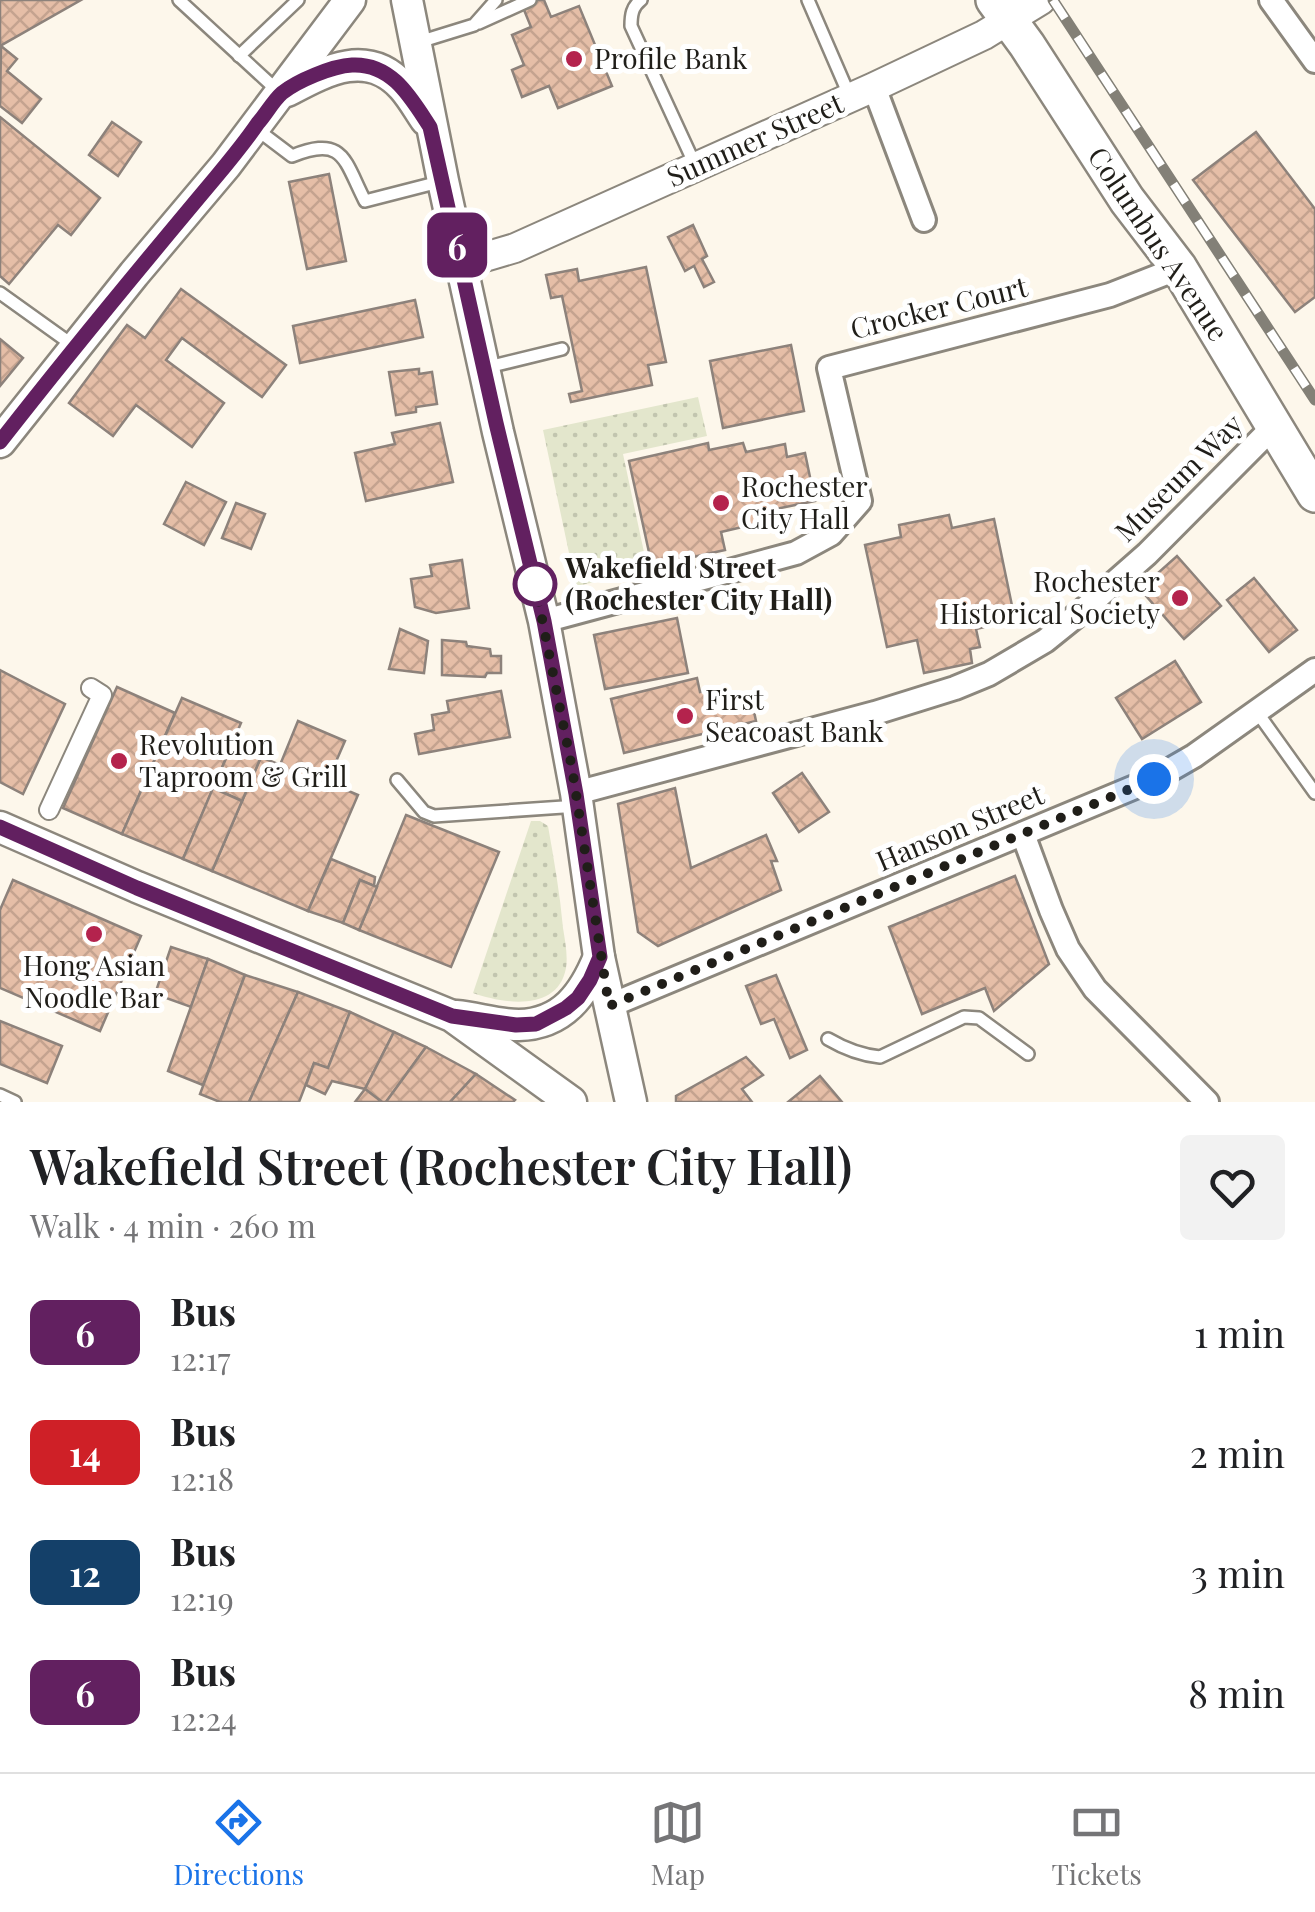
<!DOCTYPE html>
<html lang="en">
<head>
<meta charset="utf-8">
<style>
	:root { --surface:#fff; --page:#f2f2f2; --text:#202124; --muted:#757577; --line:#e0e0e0; --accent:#1a73e8 }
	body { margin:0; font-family:"Playfair Display",serif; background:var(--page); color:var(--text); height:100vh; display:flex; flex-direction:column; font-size:38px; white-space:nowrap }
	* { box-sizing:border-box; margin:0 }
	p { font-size:32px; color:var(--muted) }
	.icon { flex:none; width:55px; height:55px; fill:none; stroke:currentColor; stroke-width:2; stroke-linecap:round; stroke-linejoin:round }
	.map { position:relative; height:1102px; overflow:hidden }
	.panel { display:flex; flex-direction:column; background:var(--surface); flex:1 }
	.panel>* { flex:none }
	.badge { padding:0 20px; border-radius:15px; font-size:35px; line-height:65px }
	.you { position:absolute; width:50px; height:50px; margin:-25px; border:8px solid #fff; border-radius:50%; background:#1a73e8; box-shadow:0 0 0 15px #1a73e833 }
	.map>.badge { position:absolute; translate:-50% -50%; box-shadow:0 0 0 5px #fff }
	.round { display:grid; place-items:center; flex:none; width:105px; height:105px; border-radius:10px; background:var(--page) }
	.headline { display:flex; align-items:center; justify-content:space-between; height:170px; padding:0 30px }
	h1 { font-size:48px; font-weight:600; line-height:75px }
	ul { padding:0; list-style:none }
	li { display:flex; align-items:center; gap:30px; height:120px; padding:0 30px }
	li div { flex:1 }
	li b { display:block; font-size:38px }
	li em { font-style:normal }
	li .badge { min-width:110px; font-weight:700; text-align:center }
	.dock { display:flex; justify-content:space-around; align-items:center; height:140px; border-top:2px solid var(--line); background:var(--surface); font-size:28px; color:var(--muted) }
	.dock a { display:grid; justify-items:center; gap:5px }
	.dock .current { color:var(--accent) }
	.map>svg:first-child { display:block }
	.park { fill:url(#park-dots) }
	.building { fill:url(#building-cross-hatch); stroke:#8d827b; stroke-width:2.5 }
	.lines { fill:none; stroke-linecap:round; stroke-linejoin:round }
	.service-casing { stroke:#8c877d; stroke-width:16 }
	.pedestrian-casing { stroke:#8c877d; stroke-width:22 }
	.minor-casing { stroke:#8c877d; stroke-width:28 }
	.tertiary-casing { stroke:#8c877d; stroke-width:32 }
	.secondary-casing { stroke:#8c877d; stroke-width:35 }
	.primary-casing { stroke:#8c877d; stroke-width:40 }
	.service { stroke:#fff; stroke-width:11 }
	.pedestrian { stroke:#fff; stroke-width:18 }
	.minor { stroke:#fff; stroke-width:22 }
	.tertiary { stroke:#fff; stroke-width:28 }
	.secondary { stroke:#fff; stroke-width:30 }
	.primary { stroke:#fff; stroke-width:35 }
	.rail-casing { stroke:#838077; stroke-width:11 }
	.rail { stroke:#fff; stroke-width:8; stroke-dasharray:22; stroke-linecap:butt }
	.line-casing { stroke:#fff; stroke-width:22 }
	.line { stroke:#622060; stroke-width:15 }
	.walk { stroke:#201e19; stroke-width:10; stroke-dasharray:0 18 }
	.poi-dot { fill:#b4234d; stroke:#fff; stroke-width:4 }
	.stop-dot { fill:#fff; stroke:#622060; stroke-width:5 }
	.labels { text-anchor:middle; stroke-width:10; stroke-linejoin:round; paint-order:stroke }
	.poi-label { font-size:28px; fill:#201e19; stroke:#fff; text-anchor:start }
	.street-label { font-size:28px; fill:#201e19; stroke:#fff }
	.stop-label { font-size:28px; font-weight:bold; fill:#201e19; stroke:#fff; text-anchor:start }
</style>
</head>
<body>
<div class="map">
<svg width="1315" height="1102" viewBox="0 0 1315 1102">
	<defs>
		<pattern id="park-dots" width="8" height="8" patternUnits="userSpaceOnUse" patternTransform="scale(2.5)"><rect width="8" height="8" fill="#e3e6cc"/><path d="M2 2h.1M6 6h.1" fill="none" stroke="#c2c5af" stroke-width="1.8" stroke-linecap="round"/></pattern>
		<pattern id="building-cross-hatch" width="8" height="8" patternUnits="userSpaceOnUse" patternTransform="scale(2.5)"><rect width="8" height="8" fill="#e5bea7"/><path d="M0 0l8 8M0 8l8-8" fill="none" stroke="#c4a38f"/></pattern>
	</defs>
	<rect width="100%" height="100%" fill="#fdf7eb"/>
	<!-- park -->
	<g class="park">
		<polygon points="698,397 707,436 623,454 648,571 576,586 543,430"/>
		<path d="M531 821H540L548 826C554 860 560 894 563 928 565 941 568 955 566 968 558 1012 504 1004 473 993Z"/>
	</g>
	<!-- building -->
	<g class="building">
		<polygon points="0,0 81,0 0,46"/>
		<polygon points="520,0 544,0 551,17 579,6 612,86 558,108 549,86 522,97 512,70 524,65 512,35 531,27"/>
		<polygon points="1,46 17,59 7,71 41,99 22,123 0,106"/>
		<polygon points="0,117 100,198 71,235 58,225 9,284 0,276"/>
		<polygon points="112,122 141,142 118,176 89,155"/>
		<polygon points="1256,132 1315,209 1315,297 1295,312 1193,180"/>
		<polygon points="329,174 346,261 307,269 289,182"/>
		<polygon points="693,225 707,256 702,259 714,282 704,287 694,266 685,271 668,237"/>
		<polygon points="646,267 666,362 648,365 652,385 571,402 569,394 582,391 562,296 551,298 546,275 577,269 579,281"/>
		<polygon points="181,289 286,365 262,397 182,338 166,360 224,403 192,447 136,405 113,436 69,403 127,325 145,338"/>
		<polygon points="415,300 423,337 300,363 293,326"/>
		<polygon points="0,339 23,358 0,386"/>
		<polygon points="791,345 804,411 723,428 710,361"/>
		<polygon points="419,369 419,374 432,372 437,404 416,407 416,412 396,415 389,372"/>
		<polygon points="440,423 453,482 366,501 355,453 395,444 392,433"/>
		<polygon points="708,443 709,450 743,443 746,452 785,444 787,457 805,453 815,501 766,511 768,521 721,532 725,550 652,566 629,461"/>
		<polygon points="186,482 226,502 204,545 164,524"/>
		<polygon points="236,503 265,514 251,549 222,538"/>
		<polygon points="949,515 952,528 994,519 1015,620 976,629 980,647 970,649 972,663 924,673 917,640 887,647 865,545 901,537 899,525"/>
		<polygon points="1177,556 1221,606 1184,639 1140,589"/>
		<polygon points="462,560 469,608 436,613 415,607 411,579 432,576 430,565"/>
		<polygon points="1254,578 1297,630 1269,652 1227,600"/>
		<polygon points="677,618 688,673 605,689 594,635"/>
		<polygon points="400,629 428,641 424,673 389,669"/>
		<polygon points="442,640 466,642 467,646 490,649 491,656 501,656 501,673 487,673 485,677 442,675"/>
		<polygon points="1175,661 1201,702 1142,739 1116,698"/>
		<polygon points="0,670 65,704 23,794 0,782"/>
		<polygon points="697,678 700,692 710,690 715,711 752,702 756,721 624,753 611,699"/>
		<polygon points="117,687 175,713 122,834 63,808"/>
		<polygon points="501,691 510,737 419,754 415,734 434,730 432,715 449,712 447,701"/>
		<polygon points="182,698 241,723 183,859 122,834"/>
		<polygon points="298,721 345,741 327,782 358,795 308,911 212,871 261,757 280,765"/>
		<polygon points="232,745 261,757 242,801 213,788"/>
		<polygon points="802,773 829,812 799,832 773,793"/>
		<polygon points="213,788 242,801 212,871 183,859"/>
		<polygon points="675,788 691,868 766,835 777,861 771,861 781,890 658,946 638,932 618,804"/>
		<polygon points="406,815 499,852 451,967 359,930"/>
		<polygon points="331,859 375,877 374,886 360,880 343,923 308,911"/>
		<polygon points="1015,876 1049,964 994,1011 985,988 922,1014 889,927"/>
		<polygon points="13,880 141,936 100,1031 0,988 0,910"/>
		<polygon points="360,880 377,887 359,930 343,923"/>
		<polygon points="171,947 208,959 191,1007 155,994"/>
		<polygon points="208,959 245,975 203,1085 168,1071"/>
		<polygon points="245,975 298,992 249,1102 220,1102 200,1094"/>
		<polygon points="776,975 807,1050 790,1058 774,1019 761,1024 746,986"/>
		<polygon points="298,992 350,1012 328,1068 314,1063 299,1102 249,1102"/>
		<polygon points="350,1012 394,1032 365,1089 332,1081 325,1094 306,1085 314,1063 328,1068"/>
		<polygon points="0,1021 62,1046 47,1083 0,1064"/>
		<polygon points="394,1032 426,1047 386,1102 382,1102 365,1089"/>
		<polygon points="426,1047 476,1074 450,1102 386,1102"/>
		<polygon points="746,1057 763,1075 742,1089 752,1102 676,1102 676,1096"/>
		<polygon points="476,1074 515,1100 513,1102 450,1102"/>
		<polygon points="820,1076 842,1102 788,1102"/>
		<polygon points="365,1089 382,1102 355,1102"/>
	</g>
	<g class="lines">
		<!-- service casing -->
		<g class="service-casing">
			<g id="service">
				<polyline points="179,0 279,92"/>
				<path d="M641 0C632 7 631 15 631 26L696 167"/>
				<polyline points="808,0 850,97"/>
				<polyline points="479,23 530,0"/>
				<polyline points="419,42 474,25 496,0"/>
				<polyline points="239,56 298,0"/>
				<path d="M255 128 292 156C344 135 344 160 365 201L443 181"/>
				<polyline points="0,293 74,346"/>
				<polyline points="484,368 562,349"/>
				<polyline points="1257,712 1315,793"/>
				<polyline points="397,780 424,812 434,816 578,806"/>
				<path d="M828 1039C845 1049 860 1055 880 1057L964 1017 979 1018 1028 1054"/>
				<polyline points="0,1095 15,1102"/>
			</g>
		</g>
		<!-- pedestrian casing -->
		<g class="pedestrian-casing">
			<polyline id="pedestrian" points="49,810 102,695 91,688"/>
		</g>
		<!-- minor casing -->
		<g class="minor-casing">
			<g id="minor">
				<polyline points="1271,0 1315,61"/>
				<polyline points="874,87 924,220"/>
				<polyline points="544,621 796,553 831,534 860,501 829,368 1110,295 1179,268"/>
				<polyline points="576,793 875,713 955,688 989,674 1045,641 1081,612 1147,554 1275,425"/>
				<polyline points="1023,834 1051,910 1068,949 1095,989 1207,1102"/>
				<polyline points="609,1006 1154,779 1194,756 1315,670"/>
			</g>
		</g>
		<!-- tertiary casing -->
		<g class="tertiary-casing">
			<polyline id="tertiary" points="461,264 515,248 874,87 984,35 1041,0"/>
		</g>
		<!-- secondary casing -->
		<g class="secondary-casing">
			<g id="secondary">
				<polyline points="407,0 443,181 498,432 544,621 576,793 599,957 631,1102"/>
				<path d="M287 91C325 71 367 47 403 87 412 97 419 110 426 120"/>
				<polyline points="0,442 134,274 226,165 350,0"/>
				<polyline points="0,827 137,887 452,1016 571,1102"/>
				<path d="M456 1016C477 1018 498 1025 519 1025 563 1024 584 994 599 957"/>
			</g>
		</g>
		<!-- primary casing -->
		<g class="primary-casing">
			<polyline id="primary" points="994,0 1027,45 1127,200 1179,268 1315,494"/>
		</g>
		<!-- service -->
		<use href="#service" class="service"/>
		<!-- pedestrian -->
		<use href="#pedestrian" class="pedestrian"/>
		<!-- minor -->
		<use href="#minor" class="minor"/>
		<!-- tertiary -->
		<use href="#tertiary" class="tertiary"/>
		<!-- secondary -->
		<use href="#secondary" class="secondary"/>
		<!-- primary -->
		<use href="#primary" class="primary"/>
		<!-- rail casing -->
		<g class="rail-casing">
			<polyline id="rail" points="1053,0 1315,400"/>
		</g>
		<!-- rail -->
		<use href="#rail" class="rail"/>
	</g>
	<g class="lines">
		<!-- line casing -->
		<g class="line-casing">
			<path id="line" d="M0 442C70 352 143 264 216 177 231 159 245 142 258 123 266 114 273 101 282 93 297 81 332 66 352 65 392 63 411 98 430 127L496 423 544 621 576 794 600 957 590 980 578 998 566 1008 536 1024 516 1025 452 1016 137 888 0 827"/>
		</g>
		<!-- line -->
		<use href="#line" class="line"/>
		<!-- walk -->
		<polyline class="walk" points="535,584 572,768 609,1006 1154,779"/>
	</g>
	<!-- markers -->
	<g class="poi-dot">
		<circle cx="574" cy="59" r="10"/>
		<circle cx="721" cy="503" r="10"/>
		<circle cx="1180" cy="598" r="10"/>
		<circle cx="685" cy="716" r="10"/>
		<circle cx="119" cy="761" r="10"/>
		<circle cx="94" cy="934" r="10"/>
	</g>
	<circle class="stop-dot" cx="535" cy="584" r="20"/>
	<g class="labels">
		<!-- poi labels -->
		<g class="poi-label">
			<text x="594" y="69">Profile Bank</text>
			<text x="741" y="497">Rochester<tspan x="741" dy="32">City Hall</tspan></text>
			<text x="1160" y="592" text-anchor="end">Rochester<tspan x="1160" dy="32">Historical Society</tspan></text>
			<text x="705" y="710">First<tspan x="705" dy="32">Seacoast Bank</tspan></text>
			<text x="139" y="755">Revolution<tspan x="139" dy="32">Taproom &amp; Grill</tspan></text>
			<text x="94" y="976" text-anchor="middle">Hong Asian<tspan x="94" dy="32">Noodle Bar</tspan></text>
		</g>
		<!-- street labels -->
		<g class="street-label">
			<text transform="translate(755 140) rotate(-24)" y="10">Summer Street</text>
			<text transform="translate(1158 244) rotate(56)" y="10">Columbus Avenue</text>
			<text transform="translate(939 308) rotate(-14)" y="10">Crocker Court</text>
			<text transform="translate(1179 478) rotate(-45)" y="10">Museum Way</text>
			<text transform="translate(960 828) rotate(-23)" y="10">Hanson Street</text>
		</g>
		<!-- stop labels -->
		<g class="stop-label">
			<text x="565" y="578">Wakefield Street<tspan x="565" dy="32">(Rochester City Hall)</tspan></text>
		</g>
	</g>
</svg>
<div class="you" style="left:1154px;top:779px"></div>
<b class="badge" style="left:457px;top:245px;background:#622060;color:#fff">6</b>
</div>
<section class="panel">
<div class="headline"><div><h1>Wakefield Street (Rochester City Hall)</h1><p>Walk · 4 min · 260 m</p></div><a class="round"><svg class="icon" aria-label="heart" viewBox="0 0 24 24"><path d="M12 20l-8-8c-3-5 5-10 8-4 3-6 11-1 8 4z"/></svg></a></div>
<ul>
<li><span class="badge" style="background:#622060;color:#fff">6</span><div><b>Bus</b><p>12:17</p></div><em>1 min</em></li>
<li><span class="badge" style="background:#cf2027;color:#fff">14</span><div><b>Bus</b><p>12:18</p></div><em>2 min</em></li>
<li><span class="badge" style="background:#144069;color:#fff">12</span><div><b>Bus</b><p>12:19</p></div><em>3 min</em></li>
<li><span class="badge" style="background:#622060;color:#fff">6</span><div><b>Bus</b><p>12:24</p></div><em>8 min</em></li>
</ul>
</section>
<nav class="dock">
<a class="current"><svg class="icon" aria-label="directions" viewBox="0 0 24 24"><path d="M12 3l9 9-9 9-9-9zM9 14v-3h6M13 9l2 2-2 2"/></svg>Directions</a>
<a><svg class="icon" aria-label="map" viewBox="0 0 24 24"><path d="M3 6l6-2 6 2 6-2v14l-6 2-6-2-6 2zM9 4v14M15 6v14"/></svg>Map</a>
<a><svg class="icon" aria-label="tickets" viewBox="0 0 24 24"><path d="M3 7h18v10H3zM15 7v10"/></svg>Tickets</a>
</nav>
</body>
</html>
